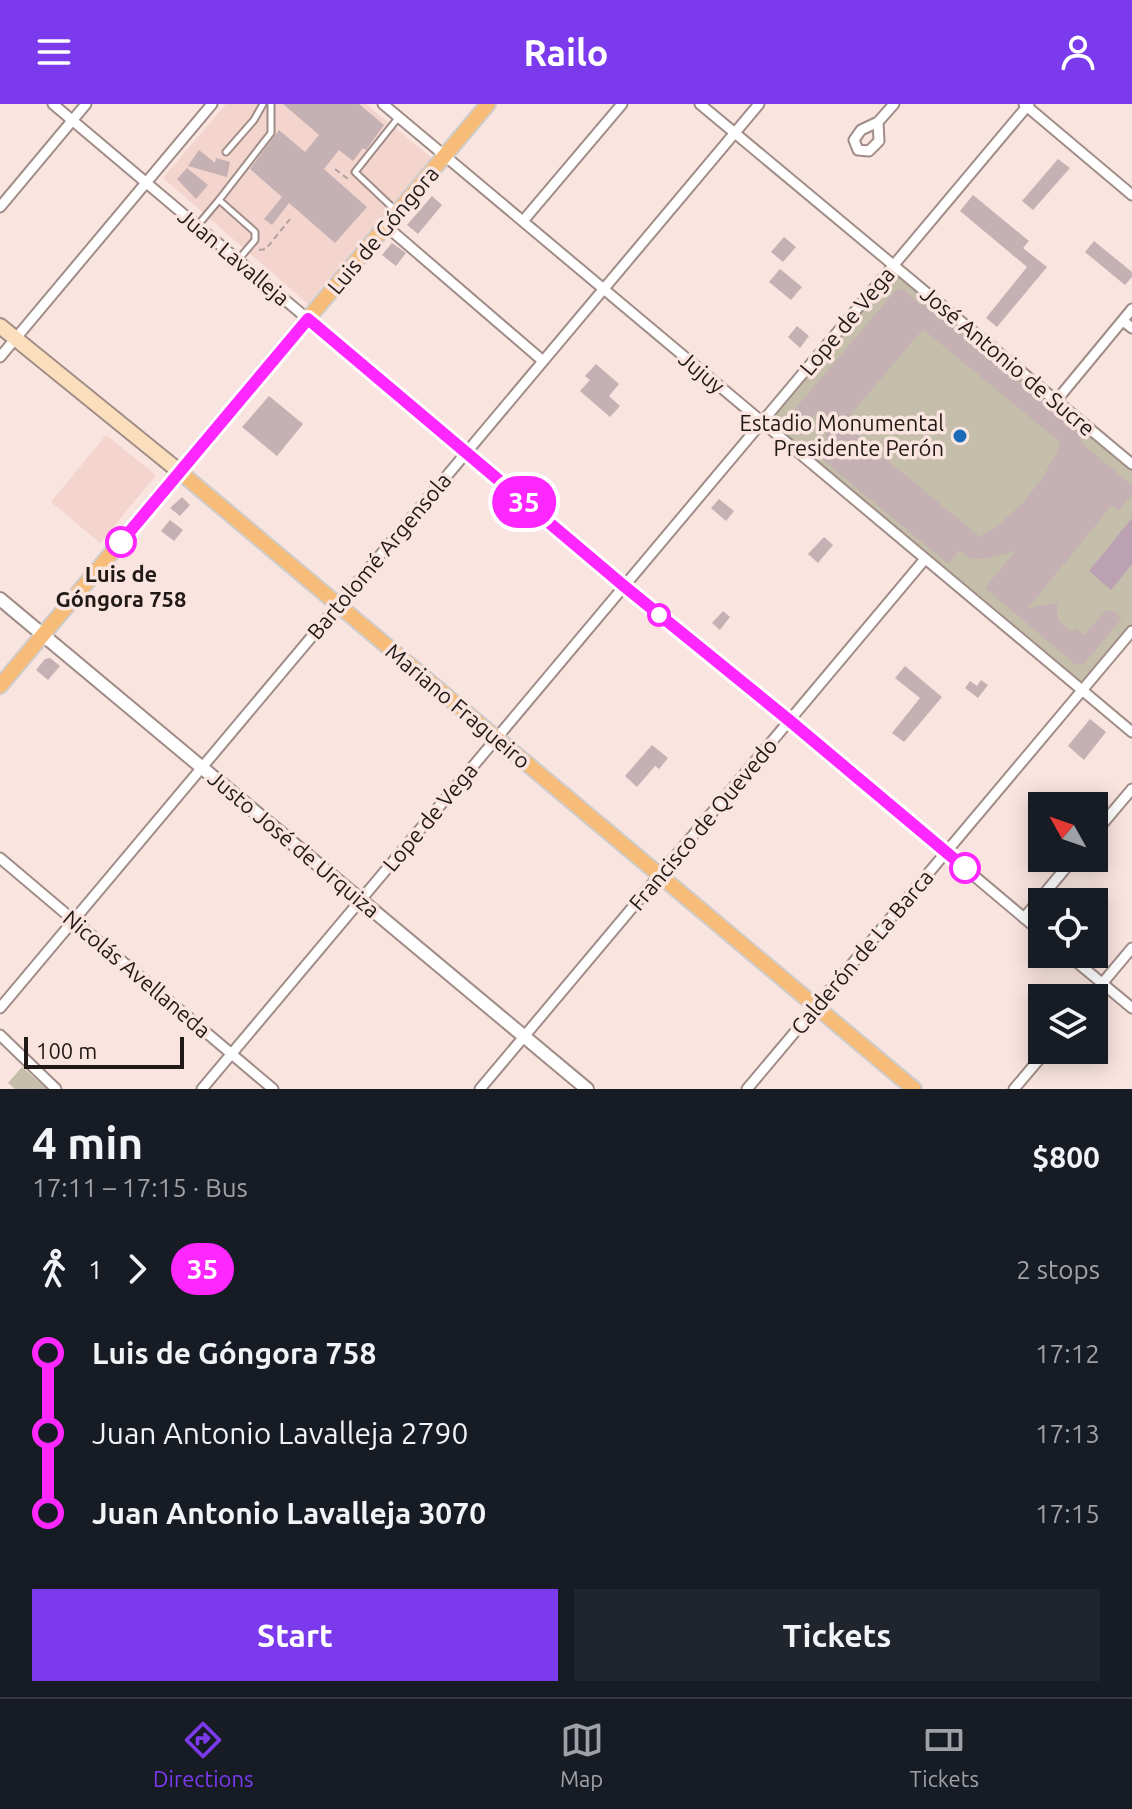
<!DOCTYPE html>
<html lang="en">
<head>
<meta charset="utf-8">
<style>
	:root { --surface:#171b24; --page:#20242c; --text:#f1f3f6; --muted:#9ea1a6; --line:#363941; --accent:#7c3aed }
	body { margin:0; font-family:Ubuntu,sans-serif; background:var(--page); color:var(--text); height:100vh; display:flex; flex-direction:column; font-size:30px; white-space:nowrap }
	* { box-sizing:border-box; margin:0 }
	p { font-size:26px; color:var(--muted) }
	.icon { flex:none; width:44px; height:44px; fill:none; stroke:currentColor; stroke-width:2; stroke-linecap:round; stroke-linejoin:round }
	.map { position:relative; height:985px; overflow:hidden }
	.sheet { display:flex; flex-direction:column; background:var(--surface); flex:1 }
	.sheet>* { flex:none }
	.badge { padding:0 16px; border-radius:26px; font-size:28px; line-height:52px }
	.needle { width:52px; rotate:310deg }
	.buttons { position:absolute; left:1028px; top:688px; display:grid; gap:16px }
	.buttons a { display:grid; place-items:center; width:80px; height:80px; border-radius:0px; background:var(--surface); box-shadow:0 4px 20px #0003; font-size:40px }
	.scale { position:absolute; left:24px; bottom:20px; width:160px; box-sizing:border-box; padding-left:8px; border:4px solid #211917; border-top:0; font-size:22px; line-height:28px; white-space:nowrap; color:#211917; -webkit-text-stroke:6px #fae4df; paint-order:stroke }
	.map>.badge { position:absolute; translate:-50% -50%; box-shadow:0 0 0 4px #fff }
	.legs { display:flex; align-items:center; gap:12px; height:88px; padding:0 32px; font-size:26px }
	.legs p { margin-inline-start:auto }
	.head { display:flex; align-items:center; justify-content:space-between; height:136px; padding:0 32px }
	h1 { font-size:44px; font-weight:700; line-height:60px }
	.button { display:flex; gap:16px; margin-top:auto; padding:16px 32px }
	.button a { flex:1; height:92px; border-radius:0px; background:var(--accent); color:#fff; font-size:32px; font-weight:700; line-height:92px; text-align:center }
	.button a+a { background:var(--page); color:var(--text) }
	ul { padding:0 32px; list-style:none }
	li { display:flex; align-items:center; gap:28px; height:80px; font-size:30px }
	li i { display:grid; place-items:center; width:12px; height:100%; margin:0 10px; background:currentColor }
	li i::after { content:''; width:20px; height:20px; margin:-10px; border:6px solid; border-radius:50%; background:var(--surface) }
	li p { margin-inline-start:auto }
	li:first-child i { background:linear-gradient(#0000 50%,currentColor 0) }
	li:last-child i { background:linear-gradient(currentColor 50%,#0000 0) }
	header { display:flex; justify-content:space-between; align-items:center; height:104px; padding:0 32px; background:var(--accent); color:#fff; font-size:36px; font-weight:700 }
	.tabs { display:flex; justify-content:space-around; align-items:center; height:112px; border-top:2px solid var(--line); background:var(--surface); font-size:22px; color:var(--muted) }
	.tabs a { display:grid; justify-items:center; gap:4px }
	.tabs .selected { color:var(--accent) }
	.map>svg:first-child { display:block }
	.built { fill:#f3d5ce }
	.green { fill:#c4beaa }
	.water { fill:#bca1b3 }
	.building { fill:#c5b0b3; fill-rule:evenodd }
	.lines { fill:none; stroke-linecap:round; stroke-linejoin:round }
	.service-casing { stroke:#a18d88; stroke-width:9 }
	.minor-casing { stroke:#a18d88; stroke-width:13 }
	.tertiary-casing { stroke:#a18d88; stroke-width:16 }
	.secondary-casing { stroke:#a18d88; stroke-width:18 }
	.primary-casing { stroke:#cecccc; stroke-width:18 }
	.path { stroke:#b2a19d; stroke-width:2; stroke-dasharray:6 4; stroke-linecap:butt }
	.service { stroke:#fff; stroke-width:5 }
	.minor { stroke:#fff; stroke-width:9 }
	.tertiary { stroke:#fff; stroke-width:12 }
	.secondary { stroke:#fbdebb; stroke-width:14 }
	.primary { stroke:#f7bc77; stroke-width:14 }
	.line-1-casing { stroke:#fff; stroke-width:18 }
	.line-1 { stroke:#fe27ff; stroke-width:12 }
	.poi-dot { fill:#196bba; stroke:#fae4df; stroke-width:3 }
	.stop-1-dot { fill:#fff; stroke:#fe27ff; stroke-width:4 }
	.labels { text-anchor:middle; stroke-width:7; stroke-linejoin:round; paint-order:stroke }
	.street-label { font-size:22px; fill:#211917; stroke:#fae4df }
	.poi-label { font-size:22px; fill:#211917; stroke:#fae4df; text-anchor:end }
	.stop-label { font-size:22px; font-weight:bold; fill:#211917; stroke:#fae4df }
</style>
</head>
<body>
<header><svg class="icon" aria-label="menu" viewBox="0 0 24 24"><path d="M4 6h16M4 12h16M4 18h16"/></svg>Railo<svg class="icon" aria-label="person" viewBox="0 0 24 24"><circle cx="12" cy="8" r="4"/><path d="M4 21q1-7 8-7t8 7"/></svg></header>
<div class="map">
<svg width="1132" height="985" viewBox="0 0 1132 985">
	<rect width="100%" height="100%" fill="#fae4df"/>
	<!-- built -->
	<g class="built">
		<polygon points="226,0 366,0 432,54 308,200 163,74"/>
		<polygon points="106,331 156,371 100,439 51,398"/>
	</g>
	<!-- green -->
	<g class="green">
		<polygon points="894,161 1132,360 1132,527 1082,586 762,318"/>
		<polygon points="22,963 47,985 15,985 8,979"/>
	</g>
	<!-- water -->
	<polygon class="water" points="1132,414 1132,460 1111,486 1089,467"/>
	<!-- building -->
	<g class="building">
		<polygon points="283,0 359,0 384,21 366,46 363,44 353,57 339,46 324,65 367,103 335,139 289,99 272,121 264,115 282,93 250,65 279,26 305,48 319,31"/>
		<polygon points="199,46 215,59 216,54 230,58 227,73 188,62"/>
		<polygon points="1058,55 1070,64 1033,106 1022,97"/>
		<polygon points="187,64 208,81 196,95 177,75"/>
		<polygon points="973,91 1029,137 1023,144 1047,163 997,223 986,214 1027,163 960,107"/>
		<polygon points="432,92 442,101 418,130 407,121"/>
		<polygon points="784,133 796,143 783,158 771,148"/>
		<polygon points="1094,137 1132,168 1132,173 1125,181 1085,148"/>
		<polygon points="392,139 406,149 396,162 382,151"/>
		<polygon points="780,165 802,183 791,196 769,178"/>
		<path d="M903 185 919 200 931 202 1073 321 1080 330 1081 339 1132 381V391L1119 407 1112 401 1028 504 1057 499 1058 517 1072 528 1075 524 1084 531 1106 506 1113 507 1122 514 1083 561 1075 560 985 484 1015 447 984 455H972L959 447 948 460 823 356 829 348 820 304 800 329 785 317 895 187ZM923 225 1061 339 1044 372 1022 400 998 421 980 433 850 325 846 316Z"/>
		<polygon points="797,222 809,232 800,244 788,233"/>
		<polygon points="596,260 619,280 609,292 620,302 610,313 580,287 590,276 585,272"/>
		<polygon points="269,292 303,320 277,352 242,323"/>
		<polygon points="182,393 190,401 180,412 170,404"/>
		<polygon points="719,395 734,407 726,417 711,404"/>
		<polygon points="170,416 183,426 174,437 161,427"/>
		<polygon points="824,433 833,441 818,459 808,450"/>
		<polygon points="723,507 730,513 720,526 712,519"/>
		<polygon points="50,554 60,562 48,576 36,566 45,555"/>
		<polygon points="905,562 942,593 904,638 892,629 920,594 895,574"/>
		<polygon points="981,576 988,581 978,594 965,584 970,577 977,582"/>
		<polygon points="1090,615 1106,628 1084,656 1068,642"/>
		<polygon points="652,641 668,654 659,665 655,662 637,683 625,672"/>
	</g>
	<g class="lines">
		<!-- service casing -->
		<g class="service-casing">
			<g id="service">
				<polyline points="226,48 254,16 263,0"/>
				<polyline points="219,96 271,29 271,0"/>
				<polyline points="395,106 355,68 398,14"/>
				<polyline points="198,121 219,96 255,128 255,136 238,156"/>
			</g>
		</g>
		<!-- minor casing -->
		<g class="minor-casing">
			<g id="minor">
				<polyline points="53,0 624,482 790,617 1042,829"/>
				<polyline points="383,0 1132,628"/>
				<polyline points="700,0 1132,360"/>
				<polyline points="1024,0 1132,91"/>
				<polyline points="878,18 879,37 869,47 858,46 854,36 861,26 878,18 894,0"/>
				<polyline points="0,103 86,0"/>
				<polyline points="523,117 622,0"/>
				<polyline points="386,122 543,257"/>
				<polyline points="1123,217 1132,224"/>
				<polyline points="0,253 212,0"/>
				<polyline points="1056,297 1132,205"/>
				<polyline points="1094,730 1132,685"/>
				<polyline points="0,754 273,985"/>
				<polyline points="1024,814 1074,754"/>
				<polyline points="1067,850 1132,904"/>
				<polyline points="1090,894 1132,844"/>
				<polyline points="0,904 759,0"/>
				<polyline points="0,931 56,985"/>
				<polyline points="202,985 1029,0"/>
				<polyline points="480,985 925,455"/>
				<polyline points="747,985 1132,527"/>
				<polyline points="1014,985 1047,946"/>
			</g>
		</g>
		<!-- tertiary casing -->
		<g class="tertiary-casing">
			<polyline id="tertiary" points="0,495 587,985"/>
		</g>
		<!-- secondary casing -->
		<g class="secondary-casing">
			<polyline id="secondary" points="0,222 180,368"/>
		</g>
		<!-- primary casing -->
		<g class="primary-casing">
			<g id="primary">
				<polyline points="180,368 914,985"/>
				<polyline points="0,582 488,0"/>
			</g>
		</g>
		<!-- path -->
		<g class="path">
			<polyline points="335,65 348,75"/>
			<polyline points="259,146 266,145 290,115"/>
		</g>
		<!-- service -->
		<use href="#service" class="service"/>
		<!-- minor -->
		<use href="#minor" class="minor"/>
		<!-- tertiary -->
		<use href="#tertiary" class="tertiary"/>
		<!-- secondary -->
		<use href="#secondary" class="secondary"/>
		<!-- primary -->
		<use href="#primary" class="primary"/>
	</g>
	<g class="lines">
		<!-- line-1 casing -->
		<g class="line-1-casing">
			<polyline id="line-1" points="121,438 308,215 624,482 790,617 965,764"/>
		</g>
		<!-- line-1 -->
		<use href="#line-1" class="line-1"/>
	</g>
	<!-- markers -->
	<circle class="poi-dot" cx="960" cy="332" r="8"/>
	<g class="stop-1-dot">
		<circle cx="121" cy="438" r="14"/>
		<circle cx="659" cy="511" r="10"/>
		<circle cx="965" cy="764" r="14"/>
	</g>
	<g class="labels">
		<!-- street labels -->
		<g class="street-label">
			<text transform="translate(383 126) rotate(-50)" y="8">Luis de Góngora</text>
			<text transform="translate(234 153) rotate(40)" y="8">Juan Lavalleja</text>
			<text transform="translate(847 217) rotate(-50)" y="8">Lope de Vega</text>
			<text transform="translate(1008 257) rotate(40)" y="8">José Antonio de Sucre</text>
			<text transform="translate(702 268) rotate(40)" y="8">Jujuy</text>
			<text transform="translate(379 452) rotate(-50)" y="8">Bartolomé Argensola</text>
			<text transform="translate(458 602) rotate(40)" y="8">Mariano Fragueiro</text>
			<text transform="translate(430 713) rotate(-50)" y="8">Lope de Vega</text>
			<text transform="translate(703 720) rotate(-50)" y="8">Francisco de Quevedo</text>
			<text transform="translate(294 740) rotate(40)" y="8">Justo José de Urquiza</text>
			<text transform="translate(862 848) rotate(-50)" y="8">Calderón de La Barca</text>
			<text transform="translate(137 870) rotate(40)" y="8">Nicolás Avellaneda</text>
		</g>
		<!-- poi labels -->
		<g class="poi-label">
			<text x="944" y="327">Estadio Monumental<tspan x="944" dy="25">Presidente Perón</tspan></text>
		</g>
		<!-- stop labels -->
		<g class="stop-label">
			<text x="121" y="478">Luis de<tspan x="121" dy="25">Góngora 758</tspan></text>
		</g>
	</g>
</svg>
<div class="buttons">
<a><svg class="needle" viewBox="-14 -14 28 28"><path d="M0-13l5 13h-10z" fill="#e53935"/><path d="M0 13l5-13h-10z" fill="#9ea1a6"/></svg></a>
<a><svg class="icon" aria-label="locate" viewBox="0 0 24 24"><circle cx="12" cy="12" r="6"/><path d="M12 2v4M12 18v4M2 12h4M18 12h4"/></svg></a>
<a><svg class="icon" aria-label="layers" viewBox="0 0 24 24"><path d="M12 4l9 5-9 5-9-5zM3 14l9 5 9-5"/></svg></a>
</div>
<div class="scale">100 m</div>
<b class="badge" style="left:524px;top:398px;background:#fe27ff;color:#fff">35</b>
</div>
<section class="sheet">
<div class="head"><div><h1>4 min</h1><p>17:11 – 17:15 · Bus</p></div><b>$800</b></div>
<div class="legs"><svg class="icon" aria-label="walk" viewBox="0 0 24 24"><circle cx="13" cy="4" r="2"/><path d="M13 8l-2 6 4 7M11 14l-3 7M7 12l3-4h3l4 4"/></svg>1<svg class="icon" aria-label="forward" viewBox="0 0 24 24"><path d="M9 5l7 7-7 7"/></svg><b class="badge" style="background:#fe27ff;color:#fff">35</b><p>2 stops</p></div>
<ul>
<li><i style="color:#fe27ff"></i><b>Luis de Góngora 758</b><p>17:12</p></li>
<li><i style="color:#fe27ff"></i><span>Juan Antonio Lavalleja 2790</span><p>17:13</p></li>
<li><i style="color:#fe27ff"></i><b>Juan Antonio Lavalleja 3070</b><p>17:15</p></li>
</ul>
<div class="button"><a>Start</a><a>Tickets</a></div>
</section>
<nav class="tabs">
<a class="selected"><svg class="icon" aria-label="directions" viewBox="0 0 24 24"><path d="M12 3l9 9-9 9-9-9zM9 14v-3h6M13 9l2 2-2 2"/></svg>Directions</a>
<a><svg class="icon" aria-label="map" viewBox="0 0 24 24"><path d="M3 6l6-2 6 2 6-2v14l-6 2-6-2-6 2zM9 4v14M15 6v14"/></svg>Map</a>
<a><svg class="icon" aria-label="tickets" viewBox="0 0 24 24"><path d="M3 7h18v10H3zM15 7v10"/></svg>Tickets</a>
</nav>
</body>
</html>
